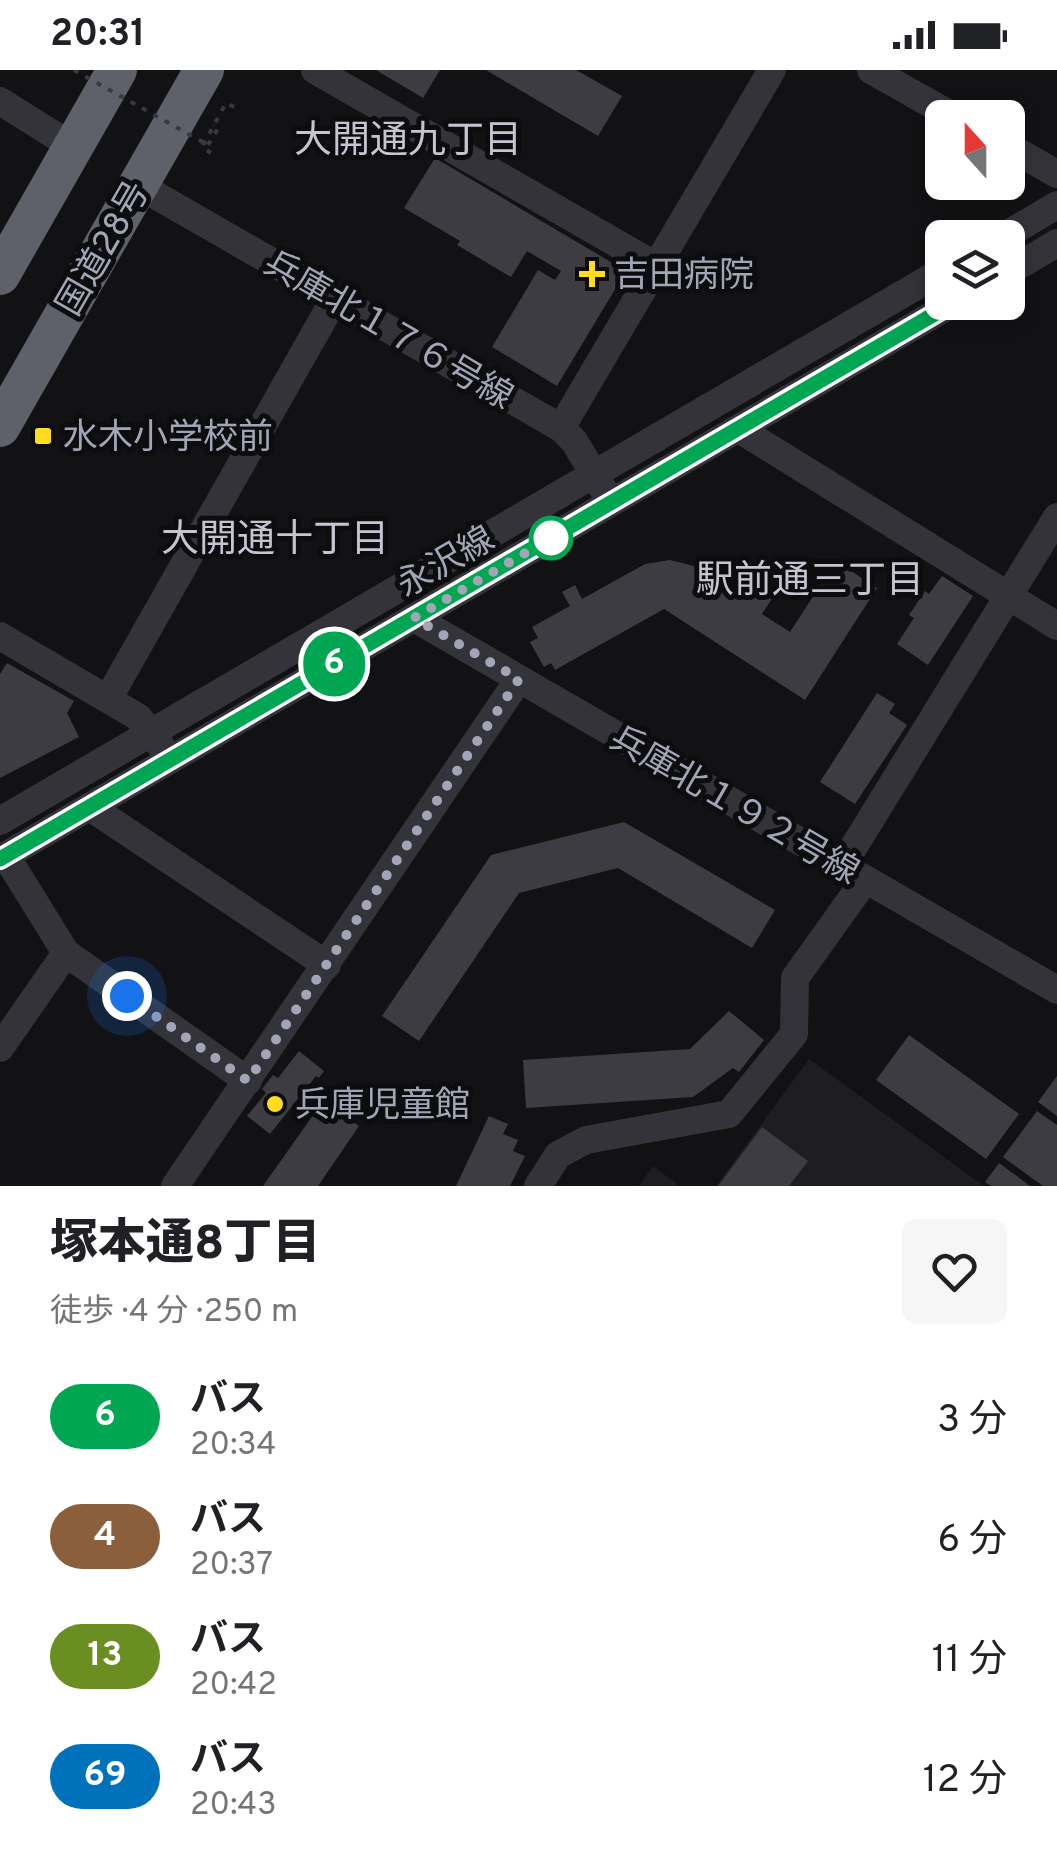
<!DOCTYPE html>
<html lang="ja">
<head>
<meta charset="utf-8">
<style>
	:root { --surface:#fff; --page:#f6f6f6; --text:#202124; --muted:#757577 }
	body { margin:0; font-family:Overpass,"Noto Sans JP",sans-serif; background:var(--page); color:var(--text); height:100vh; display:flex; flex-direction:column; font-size:38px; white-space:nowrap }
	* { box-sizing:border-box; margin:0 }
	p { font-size:32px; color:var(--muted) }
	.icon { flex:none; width:55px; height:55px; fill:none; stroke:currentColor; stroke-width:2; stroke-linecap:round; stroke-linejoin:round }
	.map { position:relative; height:1116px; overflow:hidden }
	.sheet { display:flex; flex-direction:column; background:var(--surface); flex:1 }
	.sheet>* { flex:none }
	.badge { padding:0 20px; border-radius:32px; font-size:35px; line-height:65px }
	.needle { width:65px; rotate:339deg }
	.tools { position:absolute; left:925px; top:30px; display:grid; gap:20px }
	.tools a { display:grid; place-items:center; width:100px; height:100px; border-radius:15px; background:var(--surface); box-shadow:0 5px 15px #0003; font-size:50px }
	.you { position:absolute; width:50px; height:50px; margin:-25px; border:8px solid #fff; border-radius:50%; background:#1a73e8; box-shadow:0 0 0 15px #1a73e833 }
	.map>.badge { position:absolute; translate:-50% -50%; box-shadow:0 0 0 5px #fff }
	.round { display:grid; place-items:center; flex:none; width:105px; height:105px; border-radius:15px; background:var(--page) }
	.head { display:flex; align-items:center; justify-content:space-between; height:170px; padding:0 50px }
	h1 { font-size:48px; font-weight:800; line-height:75px }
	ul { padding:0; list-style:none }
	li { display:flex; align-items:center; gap:30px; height:120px; padding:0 50px }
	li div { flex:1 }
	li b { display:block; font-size:38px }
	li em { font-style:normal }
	li .badge { min-width:110px; font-weight:700; text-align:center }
	.status { display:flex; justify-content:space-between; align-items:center; height:70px; padding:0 50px; background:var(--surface); direction:ltr }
	.status svg { height:28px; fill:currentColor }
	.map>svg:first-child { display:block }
	.built { fill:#1e1e21 }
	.building { fill:#3c3c42 }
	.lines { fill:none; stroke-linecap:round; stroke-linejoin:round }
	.path { stroke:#393940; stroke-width:4; stroke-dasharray:5 8; stroke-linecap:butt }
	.minor { stroke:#333339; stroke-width:28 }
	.highway { stroke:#5e606a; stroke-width:40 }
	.path-bridge { stroke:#393940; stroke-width:4; stroke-dasharray:5 8; stroke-linecap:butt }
	.line-casing { stroke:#fff; stroke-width:22 }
	.line { stroke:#00a651; stroke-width:15 }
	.walk { stroke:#a2a5b6; stroke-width:10; stroke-dasharray:0 18 }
	.poi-dot { fill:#ffdc1f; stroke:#0d0d0f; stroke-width:4 }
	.stop-dot { fill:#fff; stroke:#00a651; stroke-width:5 }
	.labels { text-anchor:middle; stroke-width:10; stroke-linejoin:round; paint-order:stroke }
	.street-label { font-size:35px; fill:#a2a5b6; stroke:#0d0d0f }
	.poi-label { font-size:35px; fill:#a2a5b6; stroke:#0d0d0f; text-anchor:start }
	.neighbourhood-label { font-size:38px; fill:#c4c5d1; stroke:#0d0d0f }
</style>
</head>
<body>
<div class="status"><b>20:31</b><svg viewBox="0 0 49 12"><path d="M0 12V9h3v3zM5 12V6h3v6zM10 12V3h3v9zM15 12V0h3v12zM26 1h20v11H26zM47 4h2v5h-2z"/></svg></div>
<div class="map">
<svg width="1057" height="1116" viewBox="0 0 1057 1116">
	<rect width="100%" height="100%" fill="#121214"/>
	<!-- built -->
	<g class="built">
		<polygon points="809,989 984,1116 716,1116"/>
		<polygon points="653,1096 680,1116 639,1116"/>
	</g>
	<!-- building -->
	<g class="building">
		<polygon points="376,0 440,0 423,28"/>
		<polygon points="486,0 576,0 622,26 598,66"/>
		<polygon points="435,88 626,201 557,316 492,277 538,200 555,210 561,201 527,181 511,207 457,175 460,171 404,138"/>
		<polygon points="670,490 694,496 747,530 756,516 773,527 762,544 790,562 836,491 877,518 805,630 664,539 555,600 551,593 544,597 530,572 538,568 532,557 570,536 562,522 575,515 582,529 645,494"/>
		<polygon points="942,506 973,526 928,595 897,574 914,548 909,545 925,521 929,524"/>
		<polygon points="7,593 74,631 67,643 79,667 0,708 0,604"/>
		<polygon points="877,623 895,634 889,643 907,655 855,734 820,712"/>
		<polygon points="624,752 775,840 752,878 618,798 519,823 419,971 382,946 491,785"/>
		<polygon points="729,941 764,970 739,1002 733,998 693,1027 526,1038 523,990 690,979"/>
		<polygon points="909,965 1019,1044 986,1089 876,1010"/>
		<polygon points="299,981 324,1001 319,1008 316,1006 270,1064 247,1046 266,1023 262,1019 273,1005 278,1008"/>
		<polygon points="1057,1006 1057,1046 1038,1032"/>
		<polygon points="323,1031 359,1056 318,1116 263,1116"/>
		<polygon points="1037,1041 1057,1055 1057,1116 1043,1116 1003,1087"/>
		<polygon points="489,1046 508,1054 503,1064 518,1070 513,1081 525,1086 510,1116 456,1116"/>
		<polygon points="762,1057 808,1091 789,1116 718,1116"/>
		<polygon points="999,1093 1030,1116 991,1116 985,1112"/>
	</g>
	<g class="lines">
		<!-- path -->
		<g class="path">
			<polyline points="208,75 219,57 214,55"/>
			<polyline points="211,83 202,77 226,33 236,38"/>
		</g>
		<!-- minor -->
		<g class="minor">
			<polyline points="315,0 656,196"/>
			<polyline points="871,0 956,48"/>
			<polyline points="0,31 73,77"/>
			<polyline points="1008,76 1057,104"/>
			<polyline points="138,115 561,358 574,371 603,419"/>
			<polyline points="1001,168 1057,135"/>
			<polyline points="1008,202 1057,173"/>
			<polyline points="561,358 772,0"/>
			<polyline points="739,359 1057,556"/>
			<polyline points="414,548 1057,920"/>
			<polyline points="0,566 138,647 161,676"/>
			<polyline points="108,629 335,228"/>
			<polyline points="90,737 327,895"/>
			<polyline points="0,751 942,201"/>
			<polyline points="6,786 66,883 248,1011"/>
			<polyline points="0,789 955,232"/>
			<polyline points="842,796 1057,447"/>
			<polyline points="0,978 66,883"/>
			<polyline points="175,1116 519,609"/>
			<polyline points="538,1116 558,1085 586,1070 729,1044 794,964 795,908 865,810"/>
		</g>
		<!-- highway -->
		<g class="highway">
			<polyline points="0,205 117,0"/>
			<polyline points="0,357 204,0"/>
		</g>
		<!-- path-bridge -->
		<polyline class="path-bridge" points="74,0 208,75"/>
	</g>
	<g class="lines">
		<!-- line casing -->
		<g class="line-casing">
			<polyline id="line" points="0,789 955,232"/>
		</g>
		<!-- line -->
		<use href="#line" class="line"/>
		<!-- walk -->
		<polyline class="walk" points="127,926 248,1011 519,609 414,548 551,468"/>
	</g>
	<!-- markers -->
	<g class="poi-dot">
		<path d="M587 189h10v10h10v10h-10v10h-10v-10h-10v-10h10z"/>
		<rect x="33" y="356" width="20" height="20" rx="5"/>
		<circle cx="275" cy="1034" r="10"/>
	</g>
	<circle class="stop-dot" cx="551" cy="468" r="20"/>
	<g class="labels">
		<!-- street labels -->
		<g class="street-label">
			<text transform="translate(102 178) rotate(-60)" y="12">国道28号</text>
			<text transform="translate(389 259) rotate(30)" y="12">兵庫北１７６号線</text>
			<text transform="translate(445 491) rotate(-30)" y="12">永沢線</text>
			<text transform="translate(735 734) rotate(30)" y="12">兵庫北１９２号線</text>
		</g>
		<!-- poi labels -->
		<g class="poi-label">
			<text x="614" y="216">吉田病院</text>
			<text x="63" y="378">水木小学校前</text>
			<text x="295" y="1046">兵庫児童館</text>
		</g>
		<!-- neighbourhood labels -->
		<g class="neighbourhood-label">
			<text x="408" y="82">大開通九丁目</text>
			<text x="275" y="481">大開通十丁目</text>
			<text x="810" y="522">駅前通三丁目</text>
		</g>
	</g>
</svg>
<div class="tools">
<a><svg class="needle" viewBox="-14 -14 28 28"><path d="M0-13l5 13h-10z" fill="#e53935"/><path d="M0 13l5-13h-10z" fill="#757577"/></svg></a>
<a><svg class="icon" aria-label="layers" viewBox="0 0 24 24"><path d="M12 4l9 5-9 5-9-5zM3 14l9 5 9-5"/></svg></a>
</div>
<div class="you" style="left:127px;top:926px"></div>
<b class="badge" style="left:334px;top:594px;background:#00a651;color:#fff">6</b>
</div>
<section class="sheet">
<div class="head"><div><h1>塚本通8丁目</h1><p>徒歩 · 4 分 · 250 m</p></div><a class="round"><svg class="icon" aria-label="heart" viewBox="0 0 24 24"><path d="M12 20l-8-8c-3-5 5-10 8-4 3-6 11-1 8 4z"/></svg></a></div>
<ul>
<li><span class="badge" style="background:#00a651;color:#fff">6</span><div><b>バス</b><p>20:34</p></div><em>3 分</em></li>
<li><span class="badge" style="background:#8b5e3c;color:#fff">4</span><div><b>バス</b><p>20:37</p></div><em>6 分</em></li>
<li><span class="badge" style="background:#6b8e23;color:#fff">13</span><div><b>バス</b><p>20:42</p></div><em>11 分</em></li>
<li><span class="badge" style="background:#0072bc;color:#fff">69</span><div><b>バス</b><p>20:43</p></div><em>12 分</em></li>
</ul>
</section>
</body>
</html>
